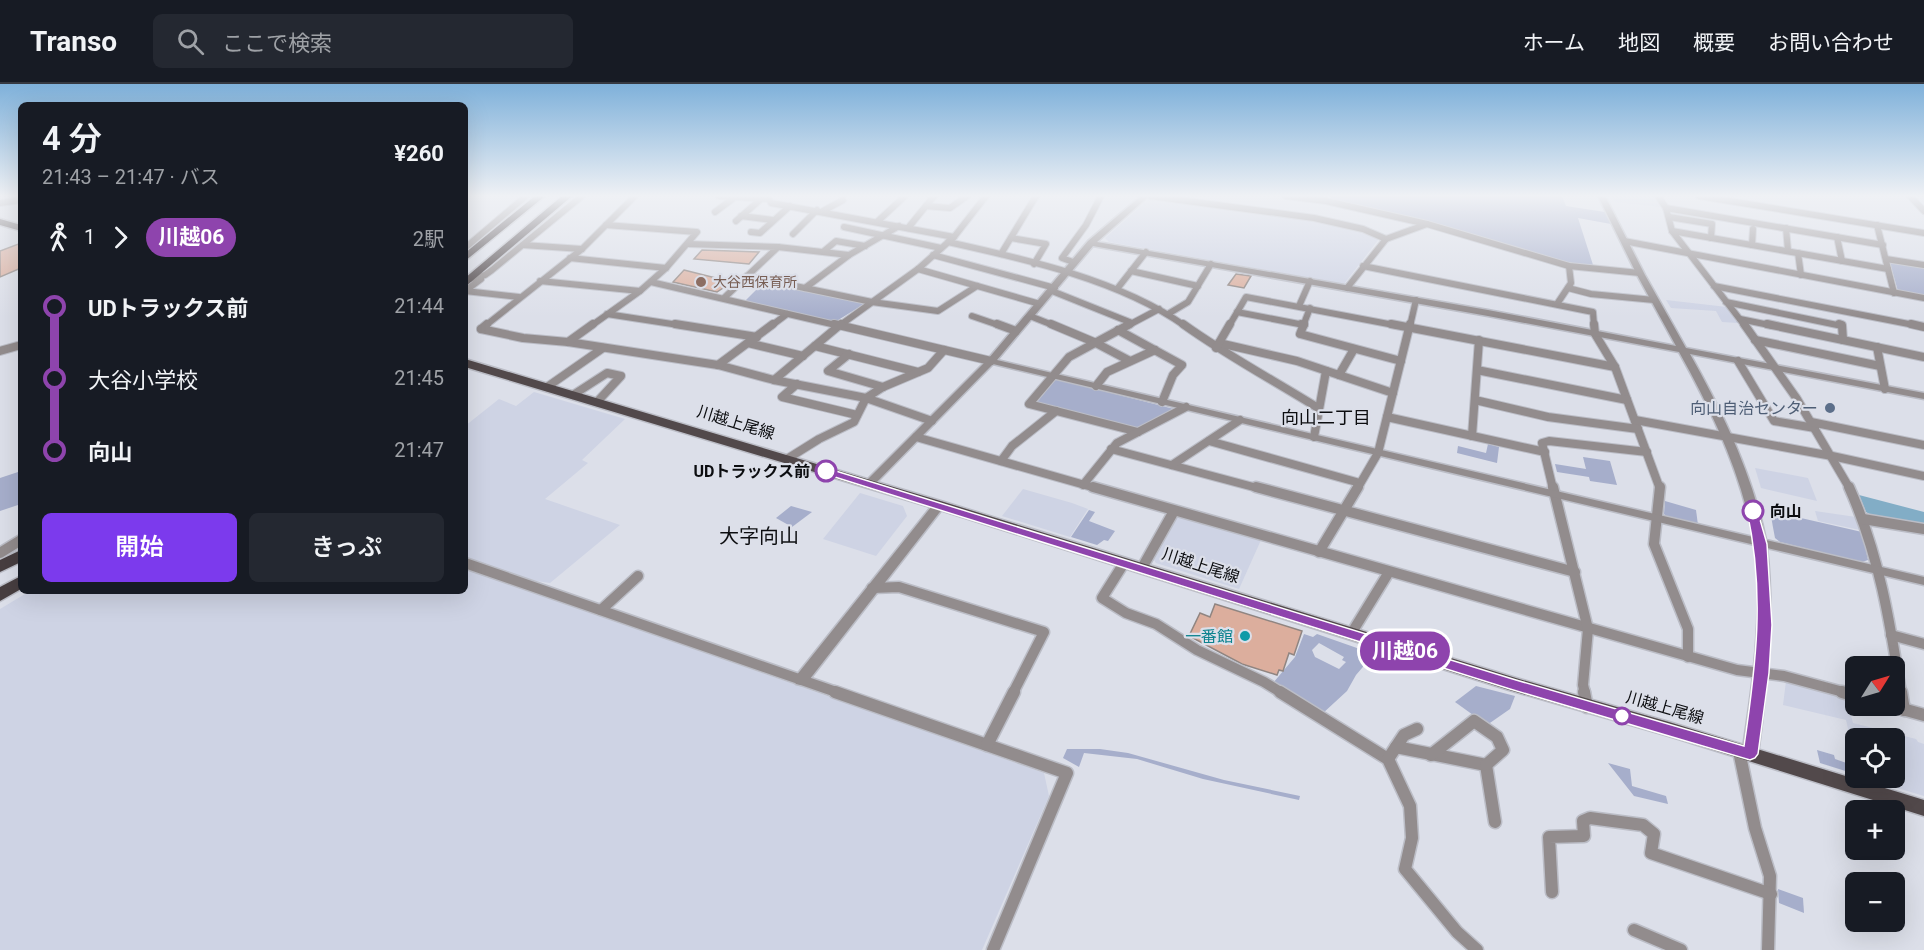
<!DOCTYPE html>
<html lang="ja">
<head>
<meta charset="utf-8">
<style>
	:root { --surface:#171b24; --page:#242831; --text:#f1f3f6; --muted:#9ea1a6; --line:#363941; --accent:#7c3aed }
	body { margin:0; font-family:Roboto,"Noto Sans JP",sans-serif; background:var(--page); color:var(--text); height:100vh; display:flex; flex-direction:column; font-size:22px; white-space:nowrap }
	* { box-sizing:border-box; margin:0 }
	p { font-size:20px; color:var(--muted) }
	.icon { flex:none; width:33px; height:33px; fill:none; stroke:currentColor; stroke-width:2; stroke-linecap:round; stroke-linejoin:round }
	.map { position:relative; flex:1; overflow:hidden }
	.panel { position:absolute; left:18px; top:18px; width:450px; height:492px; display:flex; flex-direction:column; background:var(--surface); border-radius:9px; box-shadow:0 6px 24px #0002 }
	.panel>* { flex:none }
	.badge { padding:0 12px; border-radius:20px; font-size:21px; line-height:39px }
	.needle { width:39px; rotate:53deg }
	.tools { position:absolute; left:1845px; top:572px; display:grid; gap:12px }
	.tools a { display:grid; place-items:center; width:60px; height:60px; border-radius:9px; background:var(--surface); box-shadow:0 6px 24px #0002; font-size:30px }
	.map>.badge { position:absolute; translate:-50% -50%; box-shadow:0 0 0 3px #fff }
	.legs { display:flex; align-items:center; gap:9px; height:66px; padding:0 24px; font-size:20px }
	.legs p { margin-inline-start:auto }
	.summary { display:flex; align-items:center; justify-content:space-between; height:102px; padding:0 24px }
	h1 { font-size:33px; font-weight:600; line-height:45px }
	.button { display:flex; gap:12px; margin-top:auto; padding:12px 24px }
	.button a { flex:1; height:69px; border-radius:9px; background:var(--accent); color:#fff; font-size:24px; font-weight:600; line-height:69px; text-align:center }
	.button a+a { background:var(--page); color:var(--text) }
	ul { padding:0 24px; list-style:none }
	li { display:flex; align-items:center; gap:21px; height:72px; font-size:22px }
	li i { display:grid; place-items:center; width:9px; height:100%; margin:0 8px; background:currentColor }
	li i::after { content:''; width:15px; height:15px; margin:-8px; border:4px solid; border-radius:50%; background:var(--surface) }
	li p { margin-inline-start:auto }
	li:first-child i { background:linear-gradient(#0000 50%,currentColor 0) }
	li:last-child i { background:linear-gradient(currentColor 50%,#0000 0) }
	header { display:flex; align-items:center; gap:36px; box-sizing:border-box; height:84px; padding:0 30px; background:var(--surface); border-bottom:2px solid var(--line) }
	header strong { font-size:28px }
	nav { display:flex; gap:33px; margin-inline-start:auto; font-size:21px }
	.search { width:420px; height:54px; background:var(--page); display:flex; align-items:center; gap:15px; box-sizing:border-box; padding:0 21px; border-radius:9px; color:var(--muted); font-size:22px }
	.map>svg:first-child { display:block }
	.built { fill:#ced3e4 }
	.green { fill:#a6aecb; fill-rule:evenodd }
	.water { fill:#82adc6 }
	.building { fill:#dcae9d; stroke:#908581; stroke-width:1.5 }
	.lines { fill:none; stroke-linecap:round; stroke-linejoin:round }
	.minor-far3-casing { stroke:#bbbdc6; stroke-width:8 }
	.minor-far2-casing { stroke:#bbbdc6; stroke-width:10 }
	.minor-far1-casing { stroke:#bbbdc6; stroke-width:13 }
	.minor-casing { stroke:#bbbdc6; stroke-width:15 }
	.tertiary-casing { stroke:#bbbdc6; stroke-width:3 }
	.primary-casing { stroke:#bbbdc6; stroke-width:3 }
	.trunk-casing { stroke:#bbbdc6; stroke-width:3 }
	.minor-far3 { stroke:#928c8d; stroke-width:6 }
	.minor-far2 { stroke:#928c8d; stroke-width:8 }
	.minor-far1 { stroke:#928c8d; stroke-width:10 }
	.minor { stroke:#928c8d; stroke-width:12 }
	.tertiary { fill:#928c8d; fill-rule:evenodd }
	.primary { fill:#52494b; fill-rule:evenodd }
	.trunk { fill:#473e40; fill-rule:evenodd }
	.line-1 { fill:#8e44ad; stroke:#fff; stroke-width:1.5 }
	.education-dot { fill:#8d6e63; stroke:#dcdfe9; stroke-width:2 }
	.service-dot { fill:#5c6f8a; stroke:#dcdfe9; stroke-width:2 }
	.stop-1-dot { fill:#fff; stroke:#8e44ad; stroke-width:3 }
	.culture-dot { fill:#0f9aa8; stroke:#dcdfe9; stroke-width:2 }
	.labels { text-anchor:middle; stroke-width:4.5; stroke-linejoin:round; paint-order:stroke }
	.far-education-label { font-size:14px; fill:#785e54; stroke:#dcdfe9; text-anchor:start }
	.service-label { font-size:16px; fill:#4e5e75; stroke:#dcdfe9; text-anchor:end }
	.street-label { font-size:16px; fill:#0c0d10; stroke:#dcdfe9 }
	.stop-label { font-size:16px; font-weight:bold; fill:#0c0d10; stroke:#dcdfe9; text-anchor:end }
	.culture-label { font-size:16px; fill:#0d838f; stroke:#dcdfe9; text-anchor:end }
	.neighbourhood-label { font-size:18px; fill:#0c0d10; stroke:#dcdfe9 }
	.quarter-label { font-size:20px; fill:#0c0d10; stroke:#dcdfe9 }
</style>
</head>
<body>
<header>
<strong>Transo</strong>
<div class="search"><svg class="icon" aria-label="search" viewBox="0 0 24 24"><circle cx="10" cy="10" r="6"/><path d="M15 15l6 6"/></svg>ここで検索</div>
<nav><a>ホーム</a><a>地図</a><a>概要</a><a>お問い合わせ</a></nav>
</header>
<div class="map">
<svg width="1924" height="866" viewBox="0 0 1924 866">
	<rect width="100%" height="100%" fill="#dcdfe9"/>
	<!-- built -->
	<g class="built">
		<polygon points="1611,112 1655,112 1661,123 1615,118"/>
		<polygon points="1150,114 1323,137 1361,147 1379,155 1344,200 1109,158 1105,154"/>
		<polygon points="1666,216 1727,223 1738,239 1722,238 1716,227 1671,224"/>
		<polygon points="534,308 625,335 582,376 588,379 545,415 620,441 550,499 536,497 465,474 465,342 499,315 516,322"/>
		<polygon points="1755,384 1808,394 1817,417 1761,404"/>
		<polygon points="1023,405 1072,419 1088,425 1070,453 1002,432"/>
		<polygon points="860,409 903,422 907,432 876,472 823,455"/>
		<polygon points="1815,427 1856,433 1860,446 1818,437"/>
		<polygon points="1182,433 1261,456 1239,505 1156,479 1154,476 1177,434"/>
		<polygon points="465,483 1044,689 1049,712 982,866 0,866 0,525 30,507 465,507"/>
		<polygon points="1786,597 1846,613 1853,639 1916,655 1918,658 1924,660 1924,712 1861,693 1894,693 1894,654 1856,654 1855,676 1846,636 1783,621"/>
	</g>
	<!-- green -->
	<g class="green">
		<polygon points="1332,112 1562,112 1566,122 1605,128 1611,140 1578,134 1594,184 1572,181 1330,117"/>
		<polygon points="1889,176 1924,182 1924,212 1898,207"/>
		<polygon points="765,197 863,218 864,220 835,238 745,217"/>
		<polygon points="1056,295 1174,325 1137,344 1037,318"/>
		<polygon points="1488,360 1499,363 1497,379 1457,369 1458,362 1486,369"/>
		<polygon points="1583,373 1610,377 1617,401 1590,397 1589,393 1557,388 1555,380 1586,385"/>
		<polygon points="21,387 21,420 0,427 0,394"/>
		<polygon points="1665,417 1696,426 1698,441 1668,434 1664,430"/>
		<polygon points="791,422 812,428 792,443 776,434"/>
		<polygon points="1089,426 1095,428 1089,437 1115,447 1108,457 1104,456 1097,461 1071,453"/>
		<polygon points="1770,427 1862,448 1868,476 1862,478 1780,458 1775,454"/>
		<path d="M1304 550 1313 553 1317 550 1374 570 1356 591 1347 607 1322 630 1273 599 1295 573ZM1319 559 1344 573 1342 576 1346 578 1339 585 1315 573 1312 566Z"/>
		<polygon points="1476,602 1515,612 1510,625 1487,641 1455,618"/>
		<polygon points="1067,665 1100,665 1128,669 1224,696 1300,712 1299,716 1203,695 1137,675 1084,669 1079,683 1063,674"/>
		<polygon points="1817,666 1834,671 1835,675 1855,682 1855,690 1820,679"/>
		<polygon points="1608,679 1630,685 1632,702 1666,712 1668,720 1634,712"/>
		<polygon points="1778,805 1803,814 1804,829 1779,819"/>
	</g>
	<!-- water -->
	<polygon class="water" points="1859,411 1924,428 1924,442 1875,433 1866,428"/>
	<!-- building -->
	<g class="building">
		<polygon points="21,159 21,184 0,193 0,167"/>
		<polygon points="702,166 759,168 749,180 694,175"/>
		<polygon points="684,186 732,198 717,208 673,198"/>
		<polygon points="1236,190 1251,192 1244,204 1228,201"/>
		<polygon points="1215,520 1302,547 1294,571 1289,569 1283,587 1279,586 1277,591 1242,580 1189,552 1200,529 1210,533"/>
	</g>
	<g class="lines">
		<!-- minor-far3 casing -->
		<g class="minor-far3-casing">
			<g id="minor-far3">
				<polyline points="719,112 769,115 771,119 954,153"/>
				<polyline points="1150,112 1314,134 1363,145 1386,155"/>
				<polyline points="1286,112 1326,117 1427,140 1569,182 1640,189"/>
				<polyline points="1658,112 1666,124 1672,147 1745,242"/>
				<polyline points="1699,112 1924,149"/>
				<polyline points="1910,112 1924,127"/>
				<polyline points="0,119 21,116"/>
				<polyline points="926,122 950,124 967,112"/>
				<polyline points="1666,124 1883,161"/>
				<polyline points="823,127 843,116"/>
				<polyline points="715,128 735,113"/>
				<polyline points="741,132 773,136"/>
				<polyline points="1669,133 1712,140 1711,154"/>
				<polyline points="736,137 761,115"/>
				<polyline points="878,137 905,112"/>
				<polyline points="1877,141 1894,209"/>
				<polyline points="844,143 941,164"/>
				<polyline points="908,144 934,112"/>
				<polyline points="1786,144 1788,167"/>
				<polyline points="1672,147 1888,185"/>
				<polyline points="751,148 760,149 790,122"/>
				<polyline points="793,150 817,126"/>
				<polyline points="1837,153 1842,177"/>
				<polyline points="1011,154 1046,160 1034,180"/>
				<polyline points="1624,157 1924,214"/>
				<path d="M948 158C1025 175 1120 196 1185 242"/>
				<polyline points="688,160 778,163 724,214"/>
				<polyline points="523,161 582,165"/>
				<polyline points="1752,161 1753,145"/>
				<polyline points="778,163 849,171 805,204"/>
				<polyline points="465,164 526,112"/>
				<polyline points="824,167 836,157 865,162"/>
				<polyline points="1798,169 1801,191"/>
				<polyline points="1001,170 1036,112"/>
				<polyline points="849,171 899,142"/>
				<polyline points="933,171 1055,204"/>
				<polyline points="570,174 666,184"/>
				<polyline points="1886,175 1924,181"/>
				<polyline points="1073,178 1062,174 1086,141 1101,112"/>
				<polyline points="1363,182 1593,228 1594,242"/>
				<polyline points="918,185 1040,220"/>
				<polyline points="1131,187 1198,202"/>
				<polyline points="747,192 872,218 938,227 977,202"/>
				<polyline points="470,195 485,191 492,186 582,112"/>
				<polyline points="481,195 465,207 519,213"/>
				<polyline points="540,197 640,207 666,184 697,148 606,141"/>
				<polyline points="651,198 840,242"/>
				<polyline points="1714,202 1919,242"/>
				<polyline points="1347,204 1386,155 1427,140"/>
				<polyline points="1568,204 1591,210 1654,216"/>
				<polyline points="1117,205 1146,168"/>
				<polyline points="1052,207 1132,239"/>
				<polyline points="1726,218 1842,242"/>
				<polyline points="1557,220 1571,199 1569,182"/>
				<polyline points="1299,222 1310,197"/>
				<polyline points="1237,228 1304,241"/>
				<polyline points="607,230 685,242"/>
				<polyline points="1168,230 1188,218 1211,180"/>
				<polyline points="972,232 1001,242"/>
				<polyline points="1030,232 1055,242"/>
				<polyline points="1740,235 1774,242"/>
				<polyline points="485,242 582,165 635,112"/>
				<polyline points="591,242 640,207"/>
				<polyline points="771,242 787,230"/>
				<polyline points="839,242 918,185 954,153 986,112"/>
				<polyline points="1127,242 1159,225"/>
				<polyline points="1229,242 1246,213 1399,242"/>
				<polyline points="1303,242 1310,224"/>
				<polyline points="1410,242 1416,216"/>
			</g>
		</g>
		<!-- minor-far2 casing -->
		<g class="minor-far2-casing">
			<g id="minor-far2">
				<polyline points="675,240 757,253"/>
				<polyline points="834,240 991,277"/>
				<polyline points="997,240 1016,247"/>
				<polyline points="1051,240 1094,258 1130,277"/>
				<polyline points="1130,240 1069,273 1029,320 1138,348"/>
				<path d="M1183 240C1226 271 1273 296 1318 324"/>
				<polyline points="1301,240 1304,241"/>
				<polyline points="1304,240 1300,250 1401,277"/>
				<polyline points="1391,240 1615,283"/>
				<polyline points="1594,240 1595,250 1615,283 1660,405"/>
				<polyline points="1744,240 1797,315 1850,405"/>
				<polyline points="1767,240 1924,273"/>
				<polyline points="1839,240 1842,241 1843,256"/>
				<polyline points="1911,240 1924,243"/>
				<polyline points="481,245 523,254 568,258 718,281 774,296 866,314 932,337"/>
				<polyline points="481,245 487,240"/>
				<polyline points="1118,246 1182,281 1173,291 1162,318"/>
				<polyline points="1755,256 1880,282"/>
				<polyline points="568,258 593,240"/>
				<polyline points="748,259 803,272"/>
				<polyline points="1219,259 1297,277 1393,309"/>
				<polyline points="815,262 918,288"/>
				<polyline points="1877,263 1885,305"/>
				<polyline points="1216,264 1230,240"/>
				<polyline points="0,267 21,261"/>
				<polyline points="849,270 828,287 883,303"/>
				<polyline points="1738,277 1774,337 1815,344"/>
				<polyline points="718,281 773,240"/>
				<polyline points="1477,286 1627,316"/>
				<polyline points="1339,291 1354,265"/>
				<polyline points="774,296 841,240"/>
				<polyline points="797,300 782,313 857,331"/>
				<polyline points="1096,302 1107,288 1155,266"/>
				<polyline points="547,303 603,264"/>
				<polyline points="573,311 607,289 621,292 597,318"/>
				<polyline points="1475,316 1548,333 1638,345"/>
				<polyline points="1387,333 1545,368"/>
				<polyline points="1635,336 1832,372 1924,392"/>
				<polyline points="1811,338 1924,361"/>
				<polyline points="1472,352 1479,256"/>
				<polyline points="916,353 1099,405"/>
				<polyline points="1314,353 1326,287"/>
				<polyline points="1209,357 1360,399"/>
				<polyline points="1111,365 1261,405"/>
				<polyline points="787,375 819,355 854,338 866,314 883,303 928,284 944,266"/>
				<polyline points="1001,377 1012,362 1056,327"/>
				<polyline points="1172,381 1240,336"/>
				<polyline points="1083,401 1117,359 1186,323"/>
				<polyline points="1357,405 1378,369 1410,240"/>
				<polyline points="1553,405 1542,359 1549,357 1647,368"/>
			</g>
		</g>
		<!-- minor-far1 casing -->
		<g class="minor-far1-casing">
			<g id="minor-far1">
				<polyline points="1093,403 1737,586 1784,592 1847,609"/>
				<polyline points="1256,403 1575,488"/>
				<polyline points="1553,403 1588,545 1583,601 1585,609"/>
				<polyline points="1660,403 1654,460 1688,545 1688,573"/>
				<path d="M1849 403C1879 470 1890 538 1901 609"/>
				<polyline points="1863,435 1924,445"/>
				<polyline points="1319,468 1358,403"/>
				<polyline points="0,469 21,456"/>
				<polyline points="465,479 839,609"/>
				<polyline points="1124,479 1102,514 1126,529 1156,540 1197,566 1264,598 1282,609"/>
				<polyline points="1142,484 1174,427"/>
				<polyline points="872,504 899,503 1044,548 1013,609"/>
				<polyline points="601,526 638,492"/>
				<polyline points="1351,550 1389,488"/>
				<polyline points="1891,551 1924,560"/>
			</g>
		</g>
		<!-- minor casing -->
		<g class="minor-casing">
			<g id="minor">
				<polyline points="835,608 1067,689 993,866"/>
				<polyline points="1280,608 1388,675 1410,722 1412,754 1405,785 1457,848 1477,866"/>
				<polyline points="1584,608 1587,623"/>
				<polyline points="1842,608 1856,612"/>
				<polyline points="1901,608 1904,626"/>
				<polyline points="1888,621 1924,631"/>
				<polyline points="987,661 1014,608"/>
				<polyline points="1396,663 1486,681 1495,738"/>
				<polyline points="1739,667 1755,744 1770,792 1768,866"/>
				<polyline points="1431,671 1474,637 1497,653 1503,666 1486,681"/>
				<polyline points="1388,675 1404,651 1417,645"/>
				<polyline points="1552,808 1549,753 1584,752 1583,737 1590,734 1643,741 1654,750 1651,769 1771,810"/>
				<polyline points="1634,846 1681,866"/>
			</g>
		</g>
		<!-- tertiary casing -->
		<g class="tertiary-casing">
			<g id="tertiary">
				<path d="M1141 112H1149L1097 158 1488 226 1676 262 1637 191 1598 112H1605L1645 191 1686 264 1924 309V315L1690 270C1723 329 1752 389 1766 456L1924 493V501L1767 464C1775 534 1767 601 1758 670L1755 674 1750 676 1745 674 1742 670C1753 600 1763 531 1755 461L993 280 873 402H865L863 400 988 275 1088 157ZM1093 162 1488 232 1679 268C1712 327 1740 387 1753 453L997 276Z"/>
				<polygon points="939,417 945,421 943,424 806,600 801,601 796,600 794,596 796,592 935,418"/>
			</g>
		</g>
		<!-- primary casing -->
		<g class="primary-casing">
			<g id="primary">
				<polygon points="0,135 21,141 21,147 0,141"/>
				<polygon points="465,275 944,418 1516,594 1669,638 1924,716 1924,732 1669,652 1509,606 934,424 465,283"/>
			</g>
		</g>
		<!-- trunk casing -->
		<g class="trunk-casing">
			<g id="trunk">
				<polygon points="535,112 545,112 465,177 465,169"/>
				<polygon points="562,112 572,112 465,203 465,194"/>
				<polygon points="21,466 21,478 0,488 0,476"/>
				<polygon points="21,492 21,505 0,517 0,503"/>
			</g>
		</g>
		<!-- minor-far3 -->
		<use href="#minor-far3" class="minor-far3"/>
		<!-- minor-far2 -->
		<use href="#minor-far2" class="minor-far2"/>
		<!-- minor-far1 -->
		<use href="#minor-far1" class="minor-far1"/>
		<!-- minor -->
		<use href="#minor" class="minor"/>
		<!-- tertiary -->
		<use href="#tertiary" class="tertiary"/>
		<!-- primary -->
		<use href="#primary" class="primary"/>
		<!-- trunk -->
		<use href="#trunk" class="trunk"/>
	</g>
	<!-- sky -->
	<linearGradient id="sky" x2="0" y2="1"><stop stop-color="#7fb1da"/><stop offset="0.48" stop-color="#eff1f5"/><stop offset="1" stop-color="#eff1f5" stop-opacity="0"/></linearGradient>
	<rect width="1924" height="233" fill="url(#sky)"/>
	<!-- line-1 -->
	<path class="line-1" d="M826 384 1516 596 1744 662C1756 581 1765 509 1747 427L1749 425H1757L1767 460 1772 541 1769 589 1758 670 1755 674 1750 676 1510 605 822 389 820 387Z"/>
	<!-- markers -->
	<circle class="education-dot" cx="701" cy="198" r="6"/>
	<circle class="service-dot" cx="1830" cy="324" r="6"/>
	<g class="stop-1-dot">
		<circle cx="826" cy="387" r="10"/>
		<circle cx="1753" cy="427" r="10"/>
		<circle cx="1622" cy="632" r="8"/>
	</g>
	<circle class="culture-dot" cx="1245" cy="552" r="6"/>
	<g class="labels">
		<!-- far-education labels -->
		<g class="far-education-label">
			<text x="713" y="203">大谷西保育所</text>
		</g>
		<!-- service labels -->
		<g class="service-label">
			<text x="1818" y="330">向山自治センター</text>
		</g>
		<!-- street labels -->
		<g class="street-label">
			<text transform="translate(736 338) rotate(17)" y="6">川越上尾線</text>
			<text transform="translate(1201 481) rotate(18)" y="6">川越上尾線</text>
			<text transform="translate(1665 623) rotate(16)" y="6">川越上尾線</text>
		</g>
		<!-- stop labels -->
		<g class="stop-label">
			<text x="810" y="393">UDトラックス前</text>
			<text x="1770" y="433" text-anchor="start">向山</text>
		</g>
		<!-- culture labels -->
		<g class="culture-label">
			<text x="1233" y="558">一番館</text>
		</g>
		<!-- neighbourhood labels -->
		<g class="neighbourhood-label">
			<text x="1326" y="340">向山二丁目</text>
		</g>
		<!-- quarter labels -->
		<g class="quarter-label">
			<text x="759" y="459">大字向山</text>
		</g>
	</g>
</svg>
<div class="tools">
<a><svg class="needle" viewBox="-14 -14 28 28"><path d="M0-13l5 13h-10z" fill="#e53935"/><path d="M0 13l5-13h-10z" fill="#9ea1a6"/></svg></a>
<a><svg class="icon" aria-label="locate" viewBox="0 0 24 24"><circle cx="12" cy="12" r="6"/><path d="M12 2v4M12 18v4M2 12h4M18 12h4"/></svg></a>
<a>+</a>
<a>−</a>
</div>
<b class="badge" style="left:1405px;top:567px;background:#8e44ad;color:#fff">川越06</b>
<section class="panel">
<div class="summary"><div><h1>4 分</h1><p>21:43 – 21:47 · バス</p></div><b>¥260</b></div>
<div class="legs"><svg class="icon" aria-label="walk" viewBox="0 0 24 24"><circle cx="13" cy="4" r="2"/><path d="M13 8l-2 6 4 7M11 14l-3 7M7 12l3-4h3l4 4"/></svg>1<svg class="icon" aria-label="forward" viewBox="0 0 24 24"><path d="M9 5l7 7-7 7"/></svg><b class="badge" style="background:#8e44ad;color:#fff">川越06</b><p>2駅</p></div>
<ul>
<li><i style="color:#8e44ad"></i><b>UDトラックス前</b><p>21:44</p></li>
<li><i style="color:#8e44ad"></i><span>大谷小学校</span><p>21:45</p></li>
<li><i style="color:#8e44ad"></i><b>向山</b><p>21:47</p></li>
</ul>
<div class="button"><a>開始</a><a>きっぷ</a></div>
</section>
</div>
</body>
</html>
